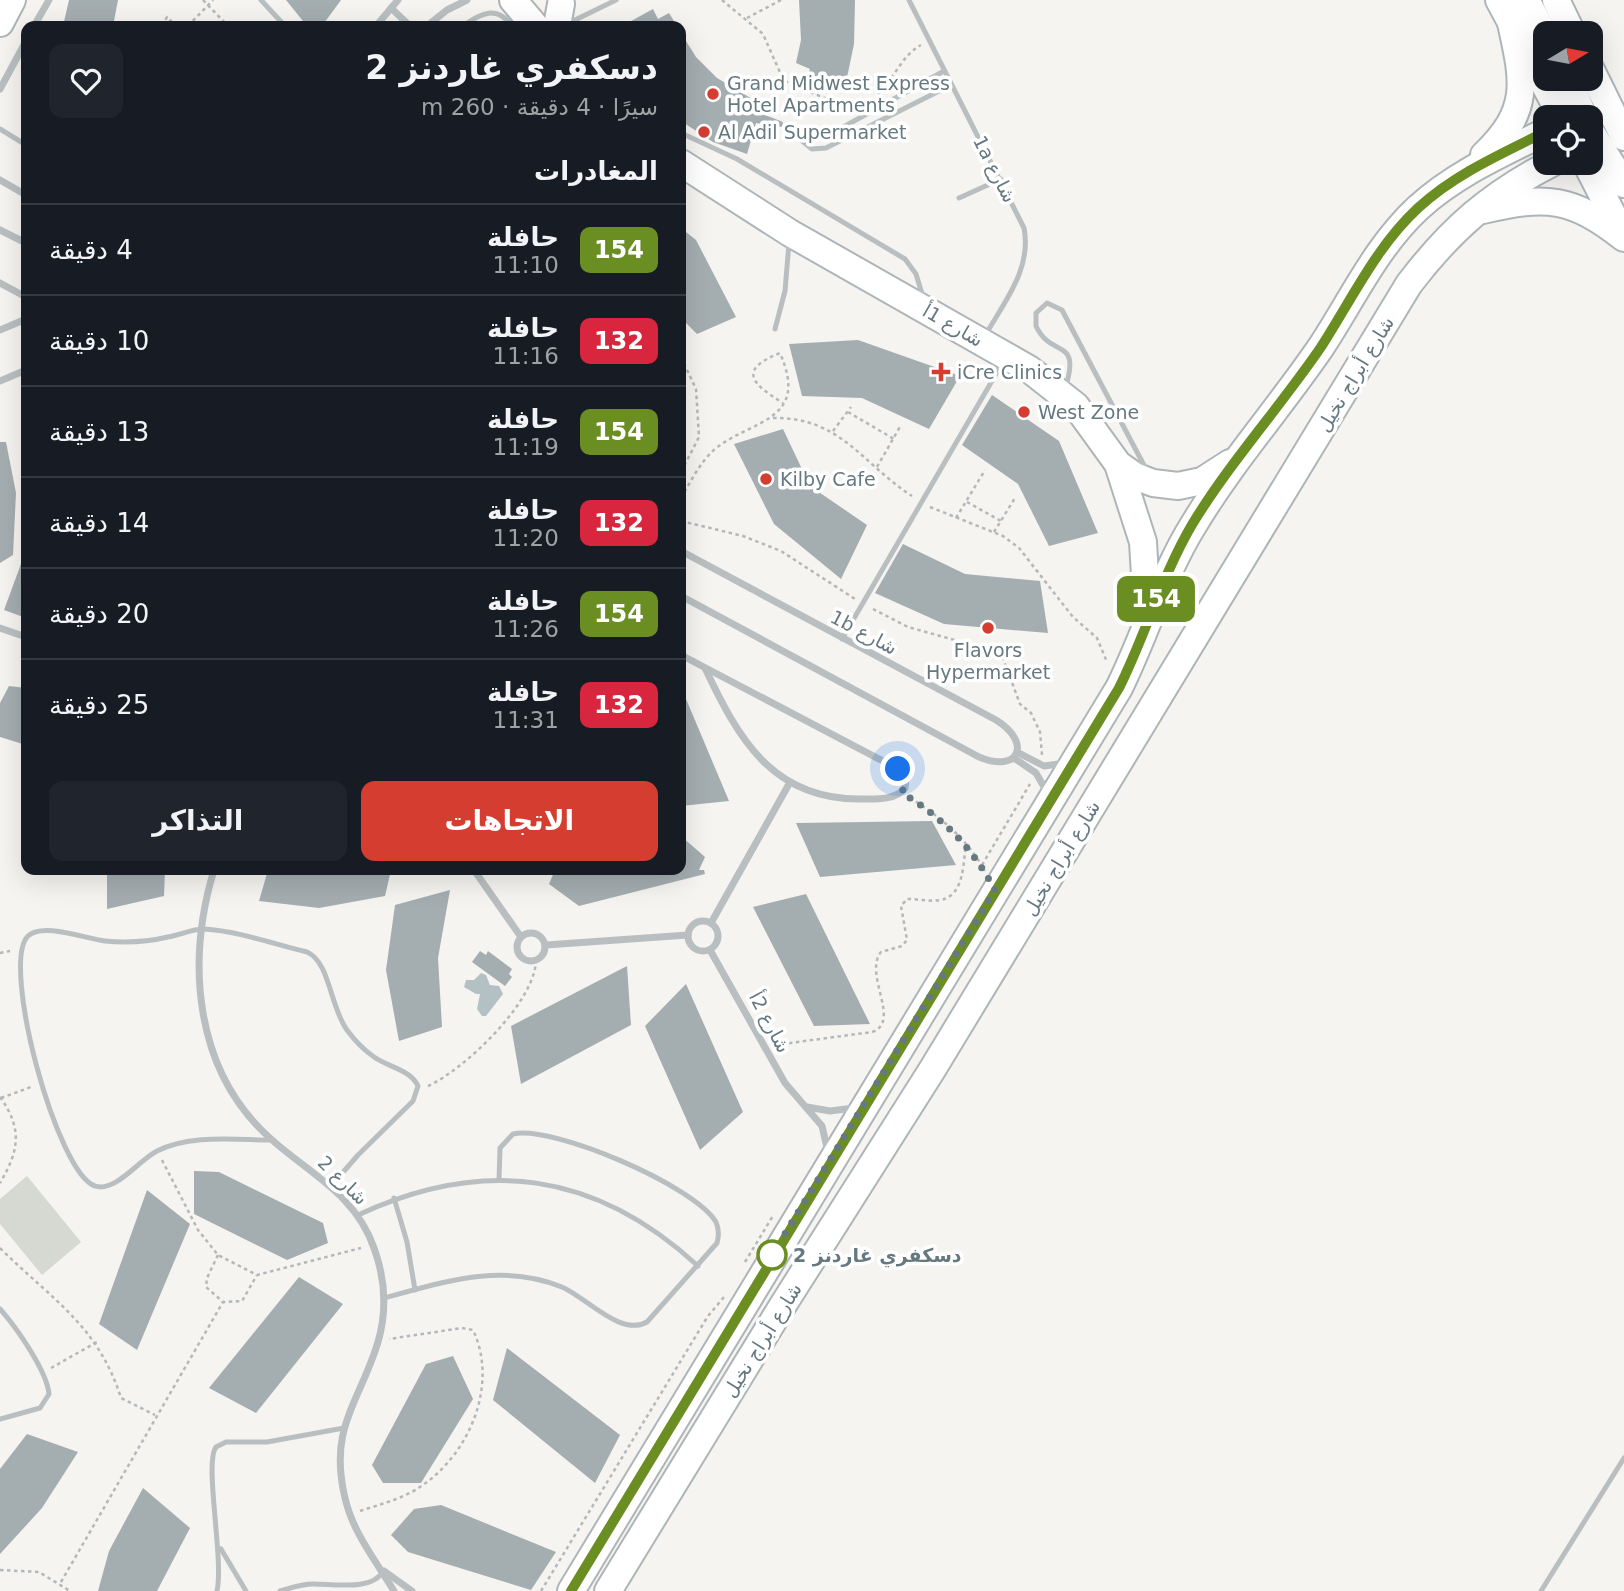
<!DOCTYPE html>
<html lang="ar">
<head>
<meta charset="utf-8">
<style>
	:root { --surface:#171b24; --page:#20242c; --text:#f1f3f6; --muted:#9ea1a6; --line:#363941; --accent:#d53d31 }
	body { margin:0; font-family:"DejaVu Sans","Noto Sans Arabic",sans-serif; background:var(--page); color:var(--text); direction:rtl; height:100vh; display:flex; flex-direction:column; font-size:26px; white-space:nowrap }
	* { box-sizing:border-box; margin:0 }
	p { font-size:23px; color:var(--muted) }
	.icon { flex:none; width:38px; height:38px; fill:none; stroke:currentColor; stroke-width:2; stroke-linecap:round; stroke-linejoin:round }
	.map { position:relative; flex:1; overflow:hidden; direction:ltr }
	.sheet { position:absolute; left:21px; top:21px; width:665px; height:854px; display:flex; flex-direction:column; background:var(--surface); border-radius:14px; box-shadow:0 7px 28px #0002; direction:rtl }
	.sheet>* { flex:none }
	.badge { padding:0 14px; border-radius:10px; font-size:24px; line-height:46px }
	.needle { width:46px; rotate:80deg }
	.controls { position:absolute; left:1533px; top:21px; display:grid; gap:14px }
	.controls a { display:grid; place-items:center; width:70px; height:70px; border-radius:14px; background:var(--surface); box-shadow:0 7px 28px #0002; font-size:35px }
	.you { position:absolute; width:35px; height:35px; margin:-18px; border:5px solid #fff; border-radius:50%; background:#1a73e8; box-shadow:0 0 0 10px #1a73e833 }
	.map>.badge { position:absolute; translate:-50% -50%; box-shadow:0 0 0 4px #fff }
	h2 { padding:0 28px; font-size:26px; line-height:63px }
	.round { display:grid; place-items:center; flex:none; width:74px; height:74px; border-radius:14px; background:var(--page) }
	.head { display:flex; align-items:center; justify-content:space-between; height:119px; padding:0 28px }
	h1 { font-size:33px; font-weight:800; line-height:52px }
	.button { display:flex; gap:14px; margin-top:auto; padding:14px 28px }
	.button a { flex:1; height:80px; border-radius:14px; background:var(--accent); color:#fff; font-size:28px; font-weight:800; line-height:80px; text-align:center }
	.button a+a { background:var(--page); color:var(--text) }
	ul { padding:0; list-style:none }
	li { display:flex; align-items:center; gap:21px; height:91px; padding:0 28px; border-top:2px solid var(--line) }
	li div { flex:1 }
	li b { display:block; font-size:26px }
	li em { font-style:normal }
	li .badge { min-width:77px; font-weight:700; text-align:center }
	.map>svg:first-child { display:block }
	.green { fill:#d5d9d1 }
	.water { fill:#b4c1c4 }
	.building { fill:#a4adb0 }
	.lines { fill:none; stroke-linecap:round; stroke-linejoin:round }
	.secondary-casing { stroke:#aeb5b8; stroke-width:30 }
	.path { stroke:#b4b8ba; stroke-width:2.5; stroke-dasharray:3.5 3.5; stroke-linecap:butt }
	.lane { stroke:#b9bfc1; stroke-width:5 }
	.street { stroke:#b9bfc1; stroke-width:7 }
	.secondary { stroke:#fff; stroke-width:26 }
	.line-casing { stroke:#fff; stroke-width:16 }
	.line { stroke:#6b8e23; stroke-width:10 }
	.walk { stroke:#667880; stroke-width:7; stroke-dasharray:0 12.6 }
	.poi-dot { fill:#d53d31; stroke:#fff; stroke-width:2.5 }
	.stop-dot { fill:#fff; stroke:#6b8e23; stroke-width:3.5 }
	.labels { text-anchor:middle; stroke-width:7; stroke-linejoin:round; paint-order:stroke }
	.poi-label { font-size:19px; fill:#667880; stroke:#fff; text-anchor:start }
	.street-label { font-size:19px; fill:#667880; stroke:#fff }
	.stop-label { font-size:19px; font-weight:bold; fill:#667880; stroke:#fff; text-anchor:start }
</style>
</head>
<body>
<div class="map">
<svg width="1624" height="1591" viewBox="0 0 1624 1591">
	<rect width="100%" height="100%" fill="#f5f4f1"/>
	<!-- green -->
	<polygon class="green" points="27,1176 81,1242 42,1275 0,1224 0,1199"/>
	<!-- water -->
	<polygon class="water" points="481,973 486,975 490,985 499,986 503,994 486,1016 482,1016 477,1009 480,994 476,994 464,987 466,980 474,980"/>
	<!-- building -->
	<g class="building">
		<polygon points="69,0 118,0 113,26 63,26"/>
		<polygon points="286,0 341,0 322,26 307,26"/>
		<polygon points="799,0 855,0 854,44 845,87 808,75 810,69 796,63 801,40"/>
		<polygon points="653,9 658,19 669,13 677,26 622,26"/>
		<polygon points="681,33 696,57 717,78 754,100 752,110 783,122 782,127 756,123 747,154 713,142 681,121"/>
		<polygon points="681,228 696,240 736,317 697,334 681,318"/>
		<polygon points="858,340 960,376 929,429 862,398 802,396 789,344"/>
		<polygon points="992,395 1059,441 1098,533 1049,546 1018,484 962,445"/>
		<polygon points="783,429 810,486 867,525 841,579 774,524 734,444"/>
		<polygon points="0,442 6,442 16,493 13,555 0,563"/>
		<polygon points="903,544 965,574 1040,581 1048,633 944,624 875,593"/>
		<polygon points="25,553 26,553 26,618 4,610"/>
		<polygon points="9,686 26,688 26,745 0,737 0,703"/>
		<polygon points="681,687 729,801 681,806"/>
		<polygon points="932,821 956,865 820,877 796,823"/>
		<polygon points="681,836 705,857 699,870 704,870 705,874 579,906 549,884 555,870 681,870"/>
		<polygon points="107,870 165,870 164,896 107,909"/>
		<polygon points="268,870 391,870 385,896 319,908 259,901"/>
		<polygon points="450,890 438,958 442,1027 399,1041 386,970 395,905"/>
		<polygon points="806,894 870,1024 814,1026 753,907"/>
		<polygon points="480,951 486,955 488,951 512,969 509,974 512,977 505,986 472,962"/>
		<polygon points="627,966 631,1025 521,1084 511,1026"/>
		<polygon points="686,984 743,1112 700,1150 645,1026"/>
		<polygon points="194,1171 219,1172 323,1223 328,1243 287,1260 194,1214"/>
		<polygon points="147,1190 190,1224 137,1350 99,1324"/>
		<polygon points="299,1277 343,1304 256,1413 209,1388"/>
		<polygon points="507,1348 620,1435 595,1483 493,1400"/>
		<polygon points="453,1356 473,1399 421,1483 383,1483 372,1465 426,1364"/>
		<polygon points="27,1434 78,1452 42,1508 0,1554 0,1469"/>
		<polygon points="143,1488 190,1528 157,1591 98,1591 109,1551"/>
		<polygon points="441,1505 556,1552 531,1590 408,1552 391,1535 414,1509"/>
	</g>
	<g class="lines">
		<!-- secondary casing -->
		<g class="secondary-casing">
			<g id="secondary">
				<polyline points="513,0 535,26"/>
				<polyline points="1499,0 1562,117"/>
				<polyline points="1526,0 1545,35"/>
				<polyline points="1556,0 1572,33"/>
				<polyline points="0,23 12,0"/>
				<polyline points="557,26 561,4"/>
				<polyline points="1591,70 1624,137"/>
				<polyline points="1568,79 1584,117"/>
				<polyline points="1591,132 1624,184"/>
				<path d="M1484 155C1531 110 1524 82 1511 23"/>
				<polyline points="681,163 790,233 1029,369 1076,406 1118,464 1135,476 1153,483 1178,486 1202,481 1230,463"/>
				<polyline points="1586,163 1622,233"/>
				<path d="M1483 210C1546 195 1572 197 1624 238"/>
				<polyline points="1118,464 1143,542 1147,609"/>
				<path d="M571 1591 1119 688C1146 634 1162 575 1194 524 1232 461 1280 407 1321 347 1352 300 1376 247 1418 208 1455 174 1501 154 1545 132"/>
				<path d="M608 1591 783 1305 932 1070 1409 284C1451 229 1491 194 1552 163"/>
			</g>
		</g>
		<!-- path -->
		<g class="path">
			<polyline points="203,0 228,26"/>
			<polyline points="722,0 763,34 782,77 789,84 838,103 863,103"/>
			<polyline points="747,18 781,0"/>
			<polyline points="162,26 167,17 176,26"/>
			<polyline points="188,26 213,0"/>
			<path d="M878 94C894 79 902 55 921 45"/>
			<polyline points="681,357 696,389 699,437 681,472"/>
			<polyline points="848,412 894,439"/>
			<path d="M773 418C841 417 861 463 912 496"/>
			<polyline points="833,431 851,407"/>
			<polyline points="877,467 901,425"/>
			<path d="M681 498C691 481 700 462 715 449 752 419 810 422 780 353 737 370 752 384 783 403"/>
			<polyline points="967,502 1001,521"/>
			<polyline points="930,507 1003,536 1019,548 1073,617 1097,638 1107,662"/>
			<polyline points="956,518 985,470"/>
			<polyline points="681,521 743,536 781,551 855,599"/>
			<polyline points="994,532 1015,498"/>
			<polyline points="873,609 908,627 1001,653 1020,704 1031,713 1040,732 1042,755"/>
			<path d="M910 798C940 816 968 840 985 871"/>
			<polyline points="982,865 1030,784"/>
			<polyline points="0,953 10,951"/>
			<path d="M775 1045 872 1032C902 1022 863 974 881 952L902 946 907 940 901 906 907 899C918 899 930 902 940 900 965 896 963 862 966 844"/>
			<path d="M428 1086C465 1069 534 1003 536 961"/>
			<path d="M0 1097C23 1129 19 1151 0 1183"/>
			<polyline points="1,1098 31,1087"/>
			<polyline points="162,1160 198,1230 218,1255 257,1275 361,1248"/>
			<path d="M0 1248C51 1299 98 1325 121 1398L155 1415"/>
			<polyline points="218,1255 207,1278 206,1287 223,1302 242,1301 257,1275"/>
			<polyline points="745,1262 774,1214"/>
			<polyline points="51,1368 97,1342"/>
			<path d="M360 1511C381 1504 402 1499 420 1487 469 1455 499 1385 473 1330L462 1328 389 1339"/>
			<polyline points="0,1570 39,1572 70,1591"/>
			<polyline points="61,1582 223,1302"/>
			<polyline points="541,1591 708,1316 724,1297"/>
		</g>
		<!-- lane -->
		<g class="lane">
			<polyline points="261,0 285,26"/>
			<path d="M909 0 1024 228C1032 268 1005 301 986 334"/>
			<polyline points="573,21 616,0"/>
			<path d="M463 26C481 13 497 5 512 26"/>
			<polyline points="0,129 26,145"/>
			<polyline points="806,131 820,137 829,135 944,71"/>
			<polyline points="681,133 737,159 905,259 916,274 923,297"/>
			<polyline points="801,140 812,149 826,148 951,85"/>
			<polyline points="959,198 1001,179"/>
			<polyline points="775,329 785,291 789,243"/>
			<path d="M1065 389C1082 336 1051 359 1036 326V313L1047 303 1062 310 1147 471"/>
			<polyline points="842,639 1003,362"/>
			<path d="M272 1140C235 1140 191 1134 157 1151 139 1160 115 1193 95 1186 57 1174 0 963 28 936 43 922 86 939 105 941 126 943 147 942 168 937 180 935 192 929 204 929 238 931 274 944 307 952 330 962 330 1007 347 1030 355 1041 364 1050 374 1057 388 1067 411 1070 418 1086L413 1101 358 1155 332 1185"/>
			<polyline points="394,1198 407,1242 415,1290"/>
			<path d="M358 1215C483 1157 595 1171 698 1266"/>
			<path d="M384 1298C444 1282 501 1262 562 1287 587 1298 621 1337 647 1322L717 1243C719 1236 719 1229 716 1222 695 1186 553 1125 513 1134L500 1148 499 1180"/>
			<path d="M0 1309C16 1327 47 1371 49 1394L40 1408 0 1419"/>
			<polyline points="221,1549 246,1591"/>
			<path d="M217 1591C224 1559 204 1463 216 1447L226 1442H267L344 1428"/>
			<path d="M280 1591C291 1588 301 1584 313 1584 335 1584 373 1591 383 1571"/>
			<polyline points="1541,1591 1624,1458"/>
		</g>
		<!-- street -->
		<g class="street">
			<polyline points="391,8 410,26"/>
			<polyline points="34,26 49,0"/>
			<polyline points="376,26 398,0"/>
			<polyline points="427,26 447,10 467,0"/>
			<polyline points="0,89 26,41"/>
			<polyline points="0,180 26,195"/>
			<polyline points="0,230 26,243"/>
			<polyline points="0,283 26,297"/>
			<polyline points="0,330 26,319"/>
			<polyline points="0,381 26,370"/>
			<path d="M681 551 996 720C1032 742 1020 774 979 757L681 596"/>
			<polyline points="0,628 26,637"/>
			<path d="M681 655 898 769 906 777 905 788C895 801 874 799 859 799 772 799 738 738 705 668"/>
			<polyline points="1017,752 1044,766 1066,763"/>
			<polyline points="1014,758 1036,773 1047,792"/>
			<path d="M214 870C186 962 194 1071 271 1139 310 1174 356 1195 374 1248 385 1278 387 1311 378 1342 360 1402 328 1427 345 1498 353 1533 376 1561 394 1591"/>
			<polyline points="474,870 521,937"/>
			<circle cx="703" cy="936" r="15"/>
			<polyline points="711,923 789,784"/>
			<circle cx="531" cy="947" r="14"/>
			<polyline points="546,945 688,935"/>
			<polyline points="710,950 785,1083 822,1126 828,1152"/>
			<polyline points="807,1107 830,1111 854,1108"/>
			<polyline points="384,1571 412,1591"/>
		</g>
		<!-- secondary -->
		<use href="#secondary" class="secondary"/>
	</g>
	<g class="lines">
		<!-- line casing -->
		<g class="line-casing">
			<path id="line" d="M571 1591 1119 688C1146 634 1162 575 1193 523 1231 461 1280 407 1321 347 1352 299 1376 247 1418 208 1455 174 1501 154 1545 132"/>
		</g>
		<!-- line -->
		<use href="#line" class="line"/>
		<!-- walk -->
		<path class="walk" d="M772 1255 995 890C972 847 943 818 902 793L906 777 898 769"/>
	</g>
	<!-- markers -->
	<g class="poi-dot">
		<circle cx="713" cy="94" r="7"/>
		<circle cx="704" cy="132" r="7"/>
		<path d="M937.5 361.5h7v7h7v7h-7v7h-7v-7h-7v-7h7z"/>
		<circle cx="1024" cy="412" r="7"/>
		<circle cx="766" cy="479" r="7"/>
		<circle cx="988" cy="628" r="7"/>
	</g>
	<circle class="stop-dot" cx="772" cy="1255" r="14"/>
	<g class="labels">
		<!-- poi labels -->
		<g class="poi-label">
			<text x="727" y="90">Grand Midwest Express<tspan x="727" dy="22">Hotel Apartments</tspan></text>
			<text x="718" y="139">Al Adil Supermarket</text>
			<text x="957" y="379">iCre Clinics</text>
			<text x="1038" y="419">West Zone</text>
			<text x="780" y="486">Kilby Cafe</text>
			<text x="988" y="657" text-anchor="middle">Flavors<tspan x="988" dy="22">Hypermarket</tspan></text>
		</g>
		<!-- street labels -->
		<g class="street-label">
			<text transform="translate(995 169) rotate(63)" y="7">1a شارع</text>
			<text transform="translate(953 325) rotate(30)" y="7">شارع 1أ</text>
			<text transform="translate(1355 374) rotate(-59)" y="7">شارع أبراج نخيل</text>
			<text transform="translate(864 632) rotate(28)" y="7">1b شارع</text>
			<text transform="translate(1061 858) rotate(-59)" y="7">شارع أبراج نخيل</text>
			<text transform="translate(770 1022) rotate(62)" y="7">شارع 2أ</text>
			<text transform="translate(343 1180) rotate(44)" y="7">شارع 2</text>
			<text transform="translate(762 1340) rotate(-58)" y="7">شارع أبراج نخيل</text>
		</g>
		<!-- stop labels -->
		<g class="stop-label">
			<text x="793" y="1262">دسكفري غاردنز 2</text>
		</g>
	</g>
</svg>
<div class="controls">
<a><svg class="needle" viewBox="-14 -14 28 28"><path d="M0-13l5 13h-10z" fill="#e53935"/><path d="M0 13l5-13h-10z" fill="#9ea1a6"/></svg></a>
<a><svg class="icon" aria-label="locate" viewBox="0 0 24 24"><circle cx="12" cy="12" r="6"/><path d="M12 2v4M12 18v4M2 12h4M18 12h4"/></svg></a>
</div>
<div class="you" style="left:898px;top:769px"></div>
<b class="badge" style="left:1156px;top:599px;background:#6b8e23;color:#fff">154</b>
<section class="sheet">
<div class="head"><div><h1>دسكفري غاردنز 2</h1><p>سيرًا · 4 دقيقة · 260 m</p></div><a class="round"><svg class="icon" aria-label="heart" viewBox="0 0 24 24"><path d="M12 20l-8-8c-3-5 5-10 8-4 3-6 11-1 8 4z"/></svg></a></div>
<h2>المغادرات</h2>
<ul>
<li><span class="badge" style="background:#6b8e23;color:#fff">154</span><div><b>حافلة</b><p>11:10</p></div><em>4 دقيقة</em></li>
<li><span class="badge" style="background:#d7263d;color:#fff">132</span><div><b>حافلة</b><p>11:16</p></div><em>10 دقيقة</em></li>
<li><span class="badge" style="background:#6b8e23;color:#fff">154</span><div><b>حافلة</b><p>11:19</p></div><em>13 دقيقة</em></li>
<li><span class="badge" style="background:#d7263d;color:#fff">132</span><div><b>حافلة</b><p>11:20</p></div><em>14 دقيقة</em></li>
<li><span class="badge" style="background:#6b8e23;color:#fff">154</span><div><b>حافلة</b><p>11:26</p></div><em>20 دقيقة</em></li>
<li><span class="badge" style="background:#d7263d;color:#fff">132</span><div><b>حافلة</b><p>11:31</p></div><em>25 دقيقة</em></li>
</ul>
<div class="button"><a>الاتجاهات</a><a>التذاكر</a></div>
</section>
</div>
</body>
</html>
